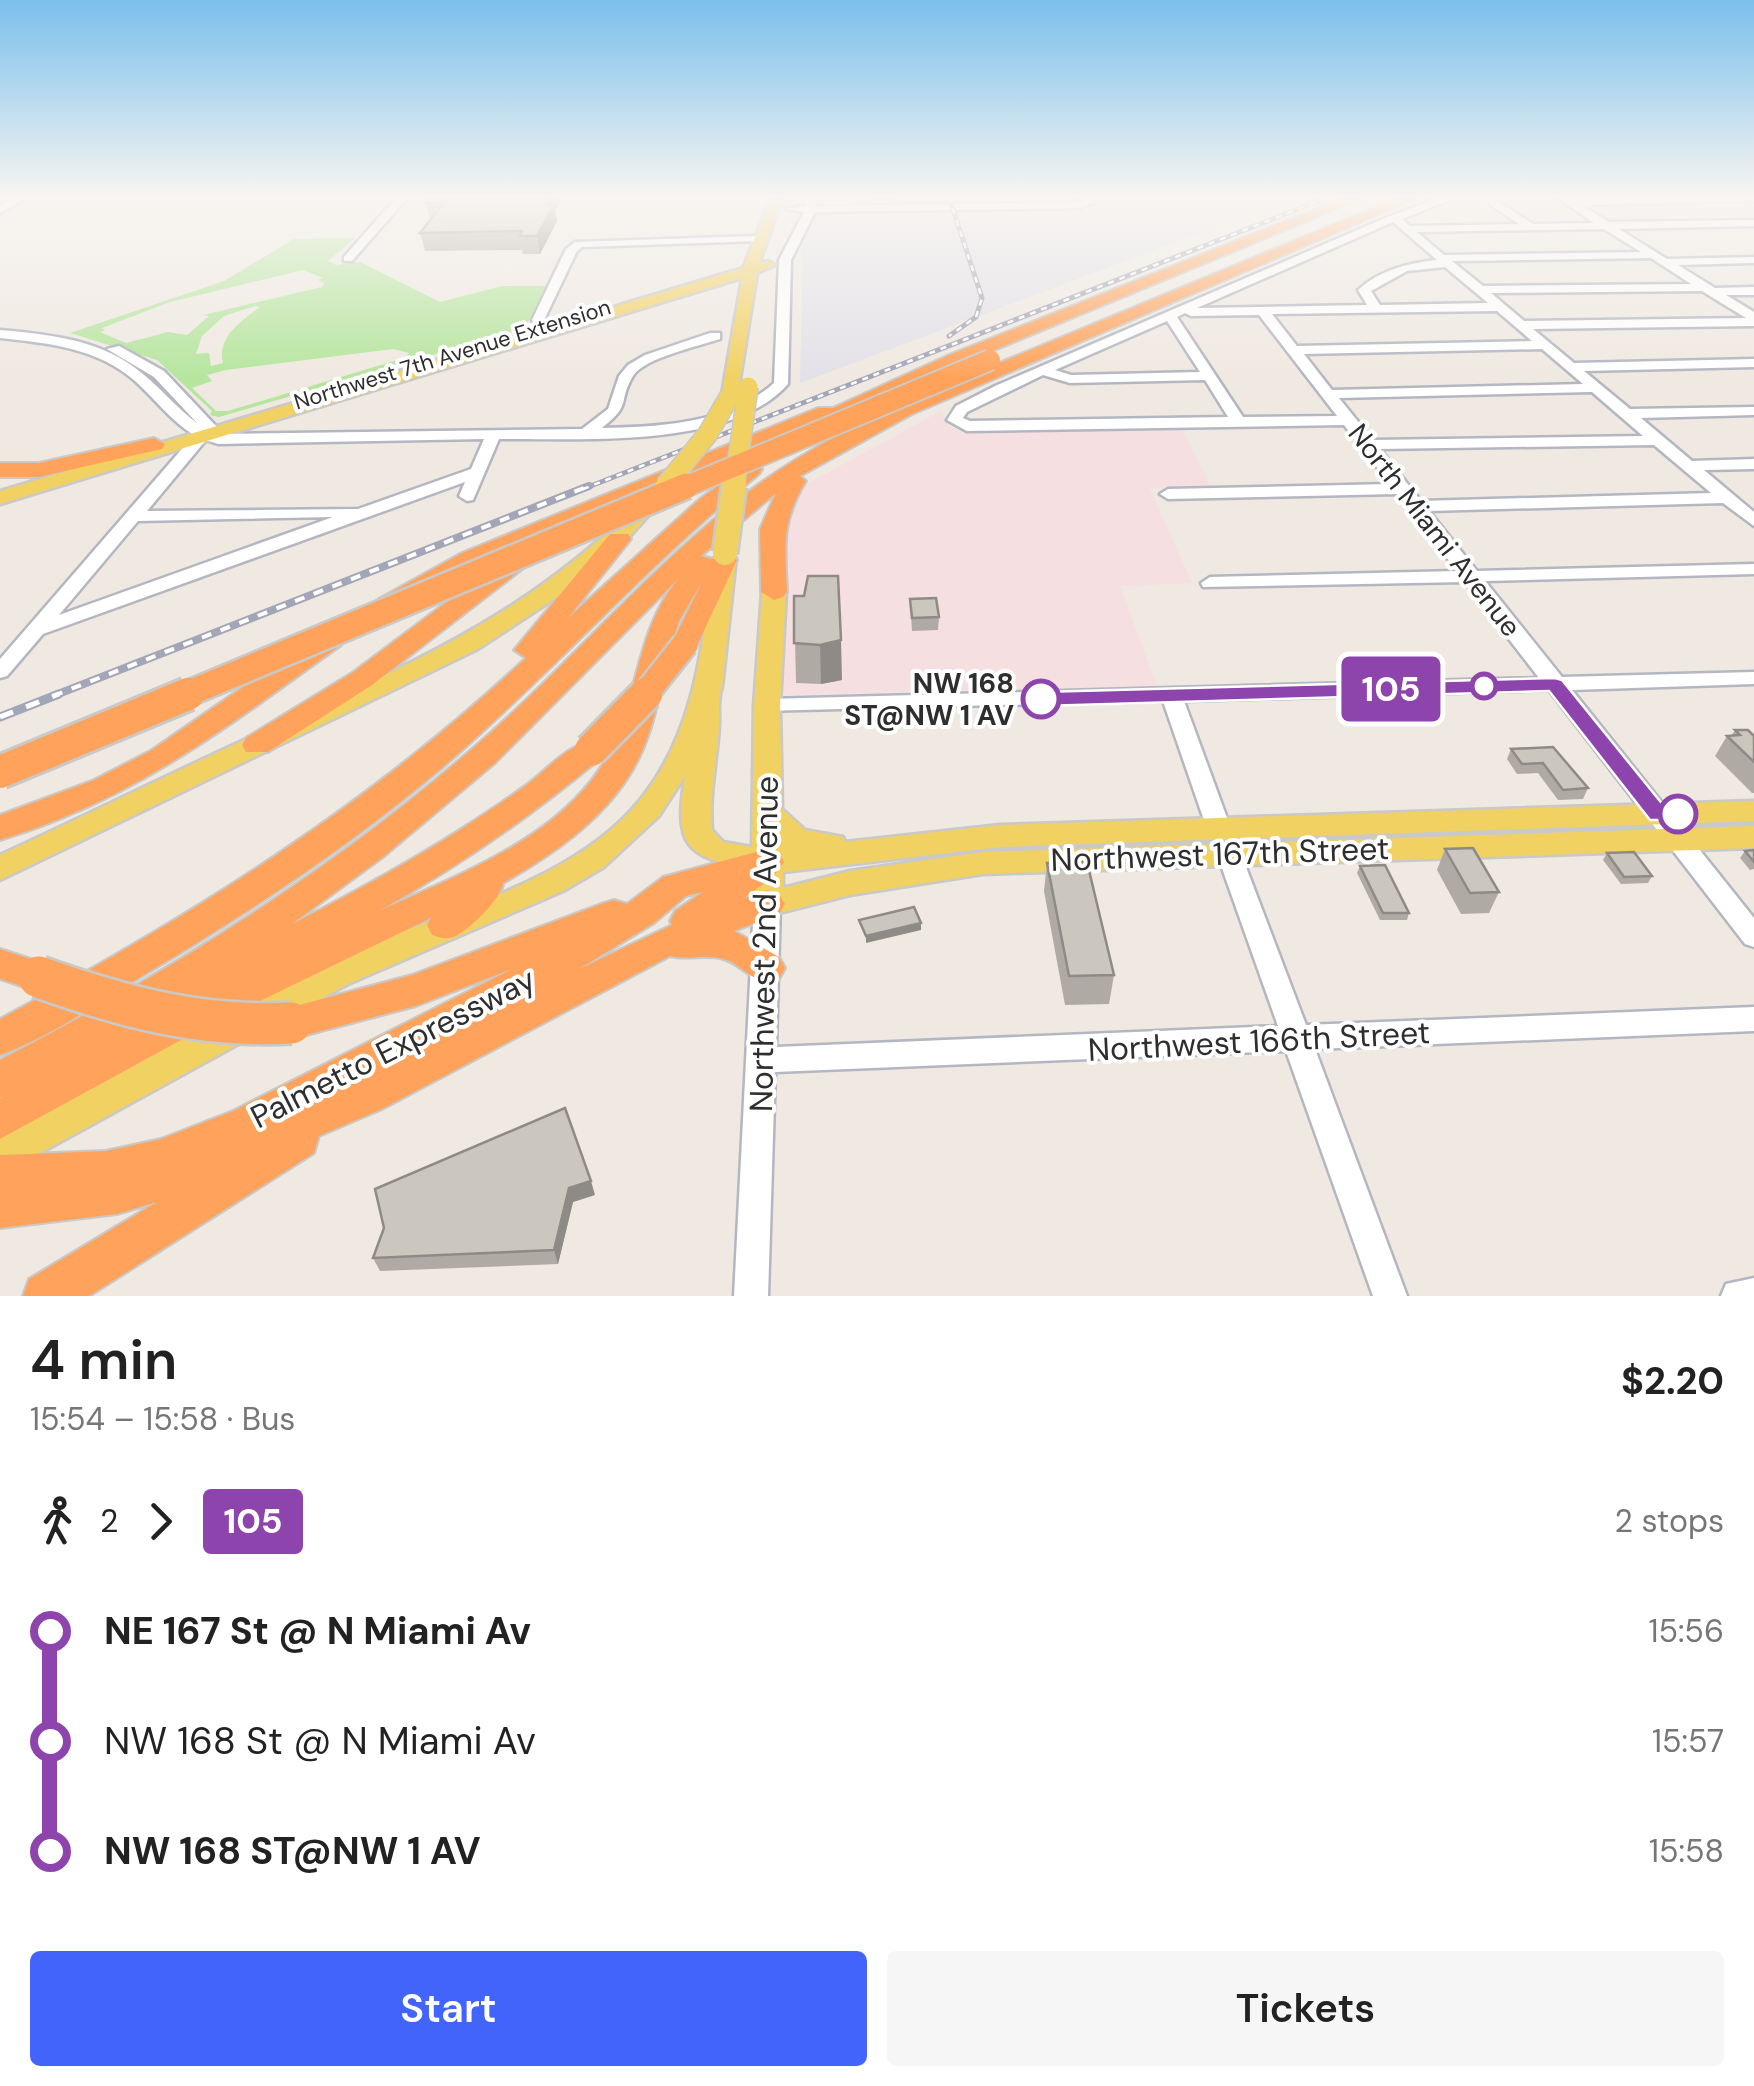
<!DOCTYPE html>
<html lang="en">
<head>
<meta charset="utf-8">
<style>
	:root { --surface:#fff; --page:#f6f6f6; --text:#222; --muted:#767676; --accent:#4264fb }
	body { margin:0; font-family:"DM Sans",sans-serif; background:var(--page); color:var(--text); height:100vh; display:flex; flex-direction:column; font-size:38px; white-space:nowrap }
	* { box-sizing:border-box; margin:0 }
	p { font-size:32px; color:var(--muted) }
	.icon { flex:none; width:55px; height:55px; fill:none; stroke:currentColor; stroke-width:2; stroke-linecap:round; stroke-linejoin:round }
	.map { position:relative; height:1296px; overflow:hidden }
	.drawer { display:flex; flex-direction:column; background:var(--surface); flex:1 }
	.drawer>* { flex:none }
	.badge { padding:0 20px; border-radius:8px; font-size:35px; line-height:65px }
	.map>.badge { position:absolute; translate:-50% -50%; box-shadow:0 0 0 5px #fff }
	.legs { display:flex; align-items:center; gap:15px; height:110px; padding:0 30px; font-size:32px }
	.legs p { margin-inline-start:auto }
	.headline { display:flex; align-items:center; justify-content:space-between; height:170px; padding:0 30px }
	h1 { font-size:55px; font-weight:600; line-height:75px }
	.cta { display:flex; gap:20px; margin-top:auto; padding:20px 30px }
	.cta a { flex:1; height:115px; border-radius:10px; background:var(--accent); color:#fff; font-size:40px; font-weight:600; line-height:115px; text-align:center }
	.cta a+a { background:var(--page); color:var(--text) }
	ul { padding:0 30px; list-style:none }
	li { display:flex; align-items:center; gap:35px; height:110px; font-size:38px }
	li i { display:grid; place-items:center; width:15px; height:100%; margin:0 12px; background:currentColor }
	li i::after { content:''; width:25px; height:25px; margin:-12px; border:8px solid; border-radius:50%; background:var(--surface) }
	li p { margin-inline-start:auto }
	li:first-child i { background:linear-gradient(#0000 50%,currentColor 0) }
	li:last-child i { background:linear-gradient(currentColor 50%,#0000 0) }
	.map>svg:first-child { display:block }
	.industrial { fill:#e3e1e8 }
	.medical { fill:#f5dfe0 }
	.green { fill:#b6e59e; fill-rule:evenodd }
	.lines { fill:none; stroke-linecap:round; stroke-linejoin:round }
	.minor-casing { stroke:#b4b7c1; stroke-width:5 }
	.major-casing { stroke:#c9c9c9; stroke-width:5 }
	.highway-casing { stroke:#c9c9c9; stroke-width:4 }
	.minor { fill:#fff; fill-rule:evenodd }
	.major { fill:#f2d163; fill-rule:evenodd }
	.highway { fill:#ffa35c; fill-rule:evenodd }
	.rail-far2-casing { stroke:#a3a6b8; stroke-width:5 }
	.rail-far1-casing { stroke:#a3a6b8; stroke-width:8 }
	.rail-casing { stroke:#a3a6b8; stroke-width:9 }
	.rail-far2 { stroke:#fff; stroke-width:2.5; stroke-dasharray:6; stroke-linecap:butt }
	.rail-far1 { stroke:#fff; stroke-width:4; stroke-dasharray:10; stroke-linecap:butt }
	.rail { stroke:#fff; stroke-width:5; stroke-dasharray:14; stroke-linecap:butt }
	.major-bridge-far1-casing { stroke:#c9c9c9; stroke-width:22; stroke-linecap:butt }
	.major-bridge-casing { stroke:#c9c9c9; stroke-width:29; stroke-linecap:butt }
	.highway-bridge-far3-casing { stroke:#c9c9c9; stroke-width:24; stroke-linecap:butt }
	.highway-bridge-far2-casing { stroke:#c9c9c9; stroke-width:30; stroke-linecap:butt }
	.highway-bridge-far1-casing { stroke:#c9c9c9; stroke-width:38; stroke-linecap:butt }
	.highway-bridge-casing { stroke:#c9c9c9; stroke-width:46; stroke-linecap:butt }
	.major-bridge-far1 { stroke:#f2d163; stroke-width:19 }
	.major-bridge { stroke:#f2d163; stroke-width:24 }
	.highway-bridge-far3 { stroke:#ffa35c; stroke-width:20 }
	.highway-bridge-far2 { stroke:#ffa35c; stroke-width:25 }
	.highway-bridge-far1 { stroke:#ffa35c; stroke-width:32 }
	.highway-bridge { stroke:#ffa35c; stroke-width:41 }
	.wall { fill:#afaba4 }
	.shaded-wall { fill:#8e8b86 }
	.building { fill:#cbc7bf; stroke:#8e8b86; stroke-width:2.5 }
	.line-1 { fill:#8e44ad; stroke:#fff; stroke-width:2.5 }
	.stop-1-dot { fill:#fff; stroke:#8e44ad; stroke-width:5 }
	.labels { text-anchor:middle; stroke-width:8; stroke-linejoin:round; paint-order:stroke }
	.far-street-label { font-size:22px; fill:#2e2e2e; stroke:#fff }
	.street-label { font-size:28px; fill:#2e2e2e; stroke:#fff }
	.stop-label { font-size:28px; font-weight:bold; fill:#2e2e2e; stroke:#fff; text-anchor:end }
	.near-street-label { font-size:32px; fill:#2e2e2e; stroke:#fff }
</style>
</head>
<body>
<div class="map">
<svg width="1754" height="1296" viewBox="0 0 1754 1296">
	<rect width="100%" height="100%" fill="#efe9e1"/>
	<!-- industrial -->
	<polygon class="industrial" points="804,197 1296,197 800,383"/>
	<!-- medical -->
	<polygon class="medical" points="941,411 950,427 971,433 1181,427 1210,486 1150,488 1192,583 1120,586 1157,686 780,695 790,507 798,489"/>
	<!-- green -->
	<path class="green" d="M355 238 328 261 336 265 360 262 440 302 502 286H546L525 328 219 417 210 415 212 411 157 360 70 333 224 281 294 239ZM303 270 323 278 318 280 324 283 322 287 203 315 209 316 187 335 168 332 126 343 100 332 105 330 102 328 170 302ZM255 306 260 307C241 321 217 337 223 363L211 366 209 353 196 354 202 336 224 316ZM393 349 409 353 404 358 228 411H216L192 388 212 381 207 375 226 370Z"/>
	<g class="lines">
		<!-- minor casing -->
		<g class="minor-casing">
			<g id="minor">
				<polygon points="16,197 28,197 0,213 0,206"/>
				<polygon points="397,197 408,197 352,261 344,261 344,257"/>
				<path d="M805 197H815L816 206 1079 202 1085 200 1084 197H1094L1095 202 1079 208 815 212 791 260 788 384C730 450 580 438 499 439L473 500 467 501 459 496 465 482 43 634 7 676 0 678V659L194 435C171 421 155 399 135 381 98 348 48 343 0 338V330C45 334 96 339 134 367 158 384 175 407 198 424L154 377 107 349 119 346 164 371 214 424 217 427 213 432 219 434 582 429 608 409 619 376 628 365 645 355 710 333H720V339C699 346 644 358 633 376 617 403 633 404 602 428 660 427 728 424 774 383L779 260 804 212 786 209 806 206ZM484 439 471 469 358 509 147 511 206 440 218 444ZM333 517 59 615 138 521Z"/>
				<path d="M1442 197H1457L1402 219 1410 226 1519 224 1479 197H1491L1533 224 1594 223 1556 197H1754V201L1581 205 1609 222 1754 220V226L1619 229 1667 259 1754 257V263L1678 265 1715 288 1754 287V295H1726L1754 312V326L1533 329 1574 363 1754 359V367L1584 371 1630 409 1754 407V415L1641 418 1692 461 1754 459V469L1704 470 1754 512V526L1723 503 1429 511 1477 571 1754 564V574L1485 581 1562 677 1754 672V684L1572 690 1754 918V947L1745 944 1549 690 1184 701 1231 829 1227 835 1219 838 1211 835 1207 829 1163 701 759 711 756 706 759 701 767 699 1539 678 1465 582 1203 587 1201 583 1210 577 1457 571 1398 494 1168 499 1160 494 1168 489 1390 484 1344 425 967 431 947 420 956 406 995 386 1390 216ZM1393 222 1437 260C1408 263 1380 270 1358 290L1367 305 1197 308ZM1604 229 1641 252 1444 255 1417 232ZM1651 258 1691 284 1483 286 1452 261ZM1445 267 1488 303 1380 305 1371 291 1407 271ZM1702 291 1746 318 1524 321 1491 293ZM1497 311 1532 341 1297 346 1272 314ZM1185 313 1191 316 1259 315 1337 416 1243 417 1177 317ZM1167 321 1200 372 1071 375 1055 370ZM1542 349 1583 384 1332 390 1304 354ZM1043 375 1070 383 1205 380 1228 417 970 421 963 418 967 412ZM1592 392 1643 436 1373 440 1339 398ZM1654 445 1711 493 1421 501 1380 449Z"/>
				<polygon points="755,236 759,237 759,241 582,247 577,251 544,320 553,332 551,335 541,335 532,320 566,249 575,242"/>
				<polygon points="1229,845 1238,848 1241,854 1306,1025 1754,1007 1754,1031 1315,1049 1407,1296 1373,1296 1286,1051 775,1072 768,1296 734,1296 754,904 758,897 767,894 776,897 780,904 776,1047 1278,1026 1217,854 1220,848"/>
				<polygon points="1754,1278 1754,1296 1721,1296 1726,1284"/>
			</g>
		</g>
		<!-- major casing -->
		<g class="major-casing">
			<g id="major">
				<polygon points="771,197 783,197 759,263 768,261 775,265 757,273 737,398 731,399 722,394 742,278 0,504 0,491 743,268"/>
				<path d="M655 491 665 497 622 545 577 584 478 649 0 880V855C81 818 161 778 242 741 398 669 526 620 648 493Z"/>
				<path d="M725 551 736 558 722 687C717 702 720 711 719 726 717 761 709 795 712 830L723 842 752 847 754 706 762 592 774 585 786 592 780 706 782 809 805 830 843 837 845 842 1000 825 1754 801V821L1000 847 783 872V888L850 871 983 852 1754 826V848L983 874 850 895 767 916 756 913 751 904V870C684 856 674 846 685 776L659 816 604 867 563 891 348 984 0 1175V1137C107 1080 213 1020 321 966 421 915 566 891 640 800 697 729 702 644 714 558Z"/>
			</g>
		</g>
		<!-- highway casing -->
		<g class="highway-casing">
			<g id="highway">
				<polygon points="1346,197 1365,197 963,363 878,400 819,432 812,434 802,429 480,563 401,605 392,607 379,599 462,553 818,408 833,408 949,355"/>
				<path d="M1400 197H1419L912 414 800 476 806 481C781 522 785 545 787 592L783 597 774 600 761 592 760 529 776 493 701 556 713 559 725 553 737 560 695 650 685 652 671 644C662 674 659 706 648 736 625 805 563 849 503 883 502 898 471 928 456 936 447 940 441 938 432 935L427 925 431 918 194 1033 0 1139V1099L4 1096 0 1098V1060C168 973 328 873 472 749 562 672 638 580 730 506 782 464 838 433 898 405ZM679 578C643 620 639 675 621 726 587 828 469 870 379 911 459 866 532 816 602 757L606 750 602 743C574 735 547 771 525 786 451 839 373 883 292 924L383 857 495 763ZM702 582 672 643 679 621ZM181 997 185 1000 120 1034Z"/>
				<polygon points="154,438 165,444 162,449 39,477 0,477 0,463 39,463"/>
				<path d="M751 462 762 469 759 474C647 565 552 673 443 767 353 844 253 910 152 970 104 999 53 1036 0 1055V1019C190 917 368 806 526 658L514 650 610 534H628L631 539 568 618 701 498Z"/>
				<polygon points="521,551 530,553 533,558 530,563 372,685 268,752 246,752 242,745 246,738 352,673 512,553"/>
				<path d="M331 631 345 639 341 645C228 726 136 799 0 840V815L94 780 152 750 321 633Z"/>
				<path d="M767 849 779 853 784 862 774 876 744 898 767 890 779 894 785 904 779 914 734 931 779 957 785 968 779 979C752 988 744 963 720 958 703 955 686 960 670 956L382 1109 319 1136 314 1153 89 1296H23L29 1279 157 1202 117 1214 0 1228V1155L106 1151 161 1139 233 1111 512 969 416 1006 291 1039 277 1035 272 1023 277 1011 412 975 601 904 614 900 627 904 663 877ZM703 892 675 911 670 921 672 925 579 969 654 923 686 896Z"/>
				<polygon points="0,949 52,966 58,977 52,988 39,992 0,979"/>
			</g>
		</g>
		<!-- minor -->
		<use href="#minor" class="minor"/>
		<!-- major -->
		<use href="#major" class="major"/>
		<!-- highway -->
		<use href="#highway" class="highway"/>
		<!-- rail-far2 casing -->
		<g class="rail-far2-casing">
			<g id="rail-far2">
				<polyline points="949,197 982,298 976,317 949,336"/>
				<polyline points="583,489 1329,197"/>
			</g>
		</g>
		<!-- rail-far1 casing -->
		<g class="rail-far1-casing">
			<polyline id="rail-far1" points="53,696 589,486"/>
		</g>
		<!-- rail casing -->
		<g class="rail-casing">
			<polyline id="rail" points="0,717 59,694"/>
		</g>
		<!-- rail-far2 -->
		<use href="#rail-far2" class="rail-far2"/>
		<!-- rail-far1 -->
		<use href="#rail-far1" class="rail-far1"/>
		<!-- rail -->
		<use href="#rail" class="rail"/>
		<!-- major-bridge-far1 casing -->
		<g class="major-bridge-far1-casing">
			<g id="major-bridge-far1">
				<polyline points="665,486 707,435 731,394"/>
				<polyline points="734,489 748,387"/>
			</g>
		</g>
		<!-- major-bridge casing -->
		<g class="major-bridge-casing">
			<polyline id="major-bridge" points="725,553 734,486"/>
		</g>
		<!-- highway-bridge-far3 casing -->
		<g class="highway-bridge-far3-casing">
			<polyline id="highway-bridge-far3" points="680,489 990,360"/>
		</g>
		<!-- highway-bridge-far2 casing -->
		<g class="highway-bridge-far2-casing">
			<g id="highway-bridge-far2">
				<polyline points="182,696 686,486"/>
				<polyline points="644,696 685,644"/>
			</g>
		</g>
		<!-- highway-bridge-far1 casing -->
		<g class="highway-bridge-far1-casing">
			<g id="highway-bridge-far1">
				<polyline points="591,750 646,694"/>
				<polyline points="0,772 188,694"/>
			</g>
		</g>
		<!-- highway-bridge casing -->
		<g class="highway-bridge-casing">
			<path id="highway-bridge" d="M39 977C123 1007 201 1028 291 1023"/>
		</g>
		<!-- major-bridge-far1 -->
		<use href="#major-bridge-far1" class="major-bridge-far1"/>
		<!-- major-bridge -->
		<use href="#major-bridge" class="major-bridge"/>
		<!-- highway-bridge-far3 -->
		<use href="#highway-bridge-far3" class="highway-bridge-far3"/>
		<!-- highway-bridge-far2 -->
		<use href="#highway-bridge-far2" class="highway-bridge-far2"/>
		<!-- highway-bridge-far1 -->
		<use href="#highway-bridge-far1" class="highway-bridge-far1"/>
		<!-- highway-bridge -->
		<use href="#highway-bridge" class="highway-bridge"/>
	</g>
	<!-- wall -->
	<g class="wall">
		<polygon points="431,197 555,211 557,221 540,254 523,254 522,250 425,251 420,233 430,220 426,203"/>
		<polygon points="874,197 932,197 874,201"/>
		<polygon points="794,596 842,680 821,684 796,683"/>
		<polygon points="910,599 939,617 938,630 912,631"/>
		<polygon points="1735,730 1754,736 1754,793 1752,793 1715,756 1727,736 1732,735"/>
		<polygon points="1553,747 1588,788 1583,799 1558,800 1538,773 1517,774 1507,759 1511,749"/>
		<polygon points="1445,849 1499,892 1489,913 1461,914 1437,870"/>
		<polygon points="1754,850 1754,869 1750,870 1740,858 1745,851"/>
		<polygon points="1607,853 1652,876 1648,883 1621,884 1603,860"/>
		<polygon points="1047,863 1114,975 1109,1004 1065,1005 1044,891"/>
		<polygon points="1360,866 1409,913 1407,920 1380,920 1357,873"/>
		<polygon points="595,1195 573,1202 558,1264 380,1271 373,1258"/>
	</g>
	<!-- shaded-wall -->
	<g class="shaded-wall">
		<polygon points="551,197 563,197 555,211 557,221 540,254 537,236"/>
		<polygon points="841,640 842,680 821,684 820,645"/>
		<polygon points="921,923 921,930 866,943 866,936"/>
		<polygon points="591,1181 595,1195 573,1202 558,1264 554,1250 569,1188"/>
	</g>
	<!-- building -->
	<g class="building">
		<polygon points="431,197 551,197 547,204 554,204 537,236 520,236 522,231 420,233 444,203 426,203"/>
		<polygon points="808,576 838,576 841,640 820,645 794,643 794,596 804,596"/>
		<polygon points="936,598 939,617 912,618 910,599"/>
		<polygon points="1735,730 1748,730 1754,736 1754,762 1727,736 1740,735"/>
		<polygon points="1553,747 1588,788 1563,790 1543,763 1522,764 1511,749"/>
		<polygon points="1473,848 1499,892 1470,893 1445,849"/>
		<polygon points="1754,850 1754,862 1745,851"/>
		<polygon points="1634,852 1652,876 1624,877 1607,853"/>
		<polygon points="1087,862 1114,975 1069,976 1047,863"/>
		<polygon points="1385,865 1409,913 1383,913 1360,866"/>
		<polygon points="914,907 921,923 866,936 859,920"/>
		<polygon points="565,1108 591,1181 569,1188 554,1250 373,1258 384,1228 375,1189"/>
	</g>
	<!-- sky -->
	<linearGradient id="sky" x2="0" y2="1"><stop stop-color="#7abfeb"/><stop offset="0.52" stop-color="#f8f5f2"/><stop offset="1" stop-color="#f8f5f2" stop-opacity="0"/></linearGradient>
	<rect width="1754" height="378" fill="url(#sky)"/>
	<!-- line-1 -->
	<polygon class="line-1" points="1555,678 1562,680 1664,806 1686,808 1690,814 1686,820 1650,820 1549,691 1041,706 1031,699 1041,692"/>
	<!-- markers -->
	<g class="stop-1-dot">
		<circle cx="1484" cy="686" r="12"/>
		<circle cx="1041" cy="699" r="18"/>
		<circle cx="1678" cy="814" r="18"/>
	</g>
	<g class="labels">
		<!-- far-street labels -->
		<g class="far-street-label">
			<text transform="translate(452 354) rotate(-17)" y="8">Northwest 7th Avenue Extension</text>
		</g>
		<!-- street labels -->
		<g class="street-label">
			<text transform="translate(1435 530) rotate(52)" y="10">North Miami Avenue</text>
		</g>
		<!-- stop labels -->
		<g class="stop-label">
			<text x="1014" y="693">NW 168<tspan x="1014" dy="32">ST@NW 1 AV</tspan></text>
		</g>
		<!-- near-street labels -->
		<g class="near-street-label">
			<text transform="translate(1220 854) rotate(-2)" y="11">Northwest 167th Street</text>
			<text transform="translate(764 944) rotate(-89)" y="11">Northwest 2nd Avenue</text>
			<text transform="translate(1259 1041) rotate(-3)" y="11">Northwest 166th Street</text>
			<text transform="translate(393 1048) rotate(-27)" y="11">Palmetto Expressway</text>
		</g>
	</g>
</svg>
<b class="badge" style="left:1391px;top:689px;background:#8e44ad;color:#fff">105</b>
</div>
<section class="drawer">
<div class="headline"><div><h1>4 min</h1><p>15:54 – 15:58 · Bus</p></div><b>$2.20</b></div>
<div class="legs"><svg class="icon" aria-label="walk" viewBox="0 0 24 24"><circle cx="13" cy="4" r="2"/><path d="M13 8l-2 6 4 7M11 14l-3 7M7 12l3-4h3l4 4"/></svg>2<svg class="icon" aria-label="forward" viewBox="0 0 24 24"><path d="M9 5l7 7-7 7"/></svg><b class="badge" style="background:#8e44ad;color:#fff">105</b><p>2 stops</p></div>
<ul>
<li><i style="color:#8e44ad"></i><b>NE 167 St @ N Miami Av</b><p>15:56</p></li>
<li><i style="color:#8e44ad"></i><span>NW 168 St @ N Miami Av</span><p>15:57</p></li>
<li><i style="color:#8e44ad"></i><b>NW 168 ST@NW 1 AV</b><p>15:58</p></li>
</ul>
<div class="cta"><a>Start</a><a>Tickets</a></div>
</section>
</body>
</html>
